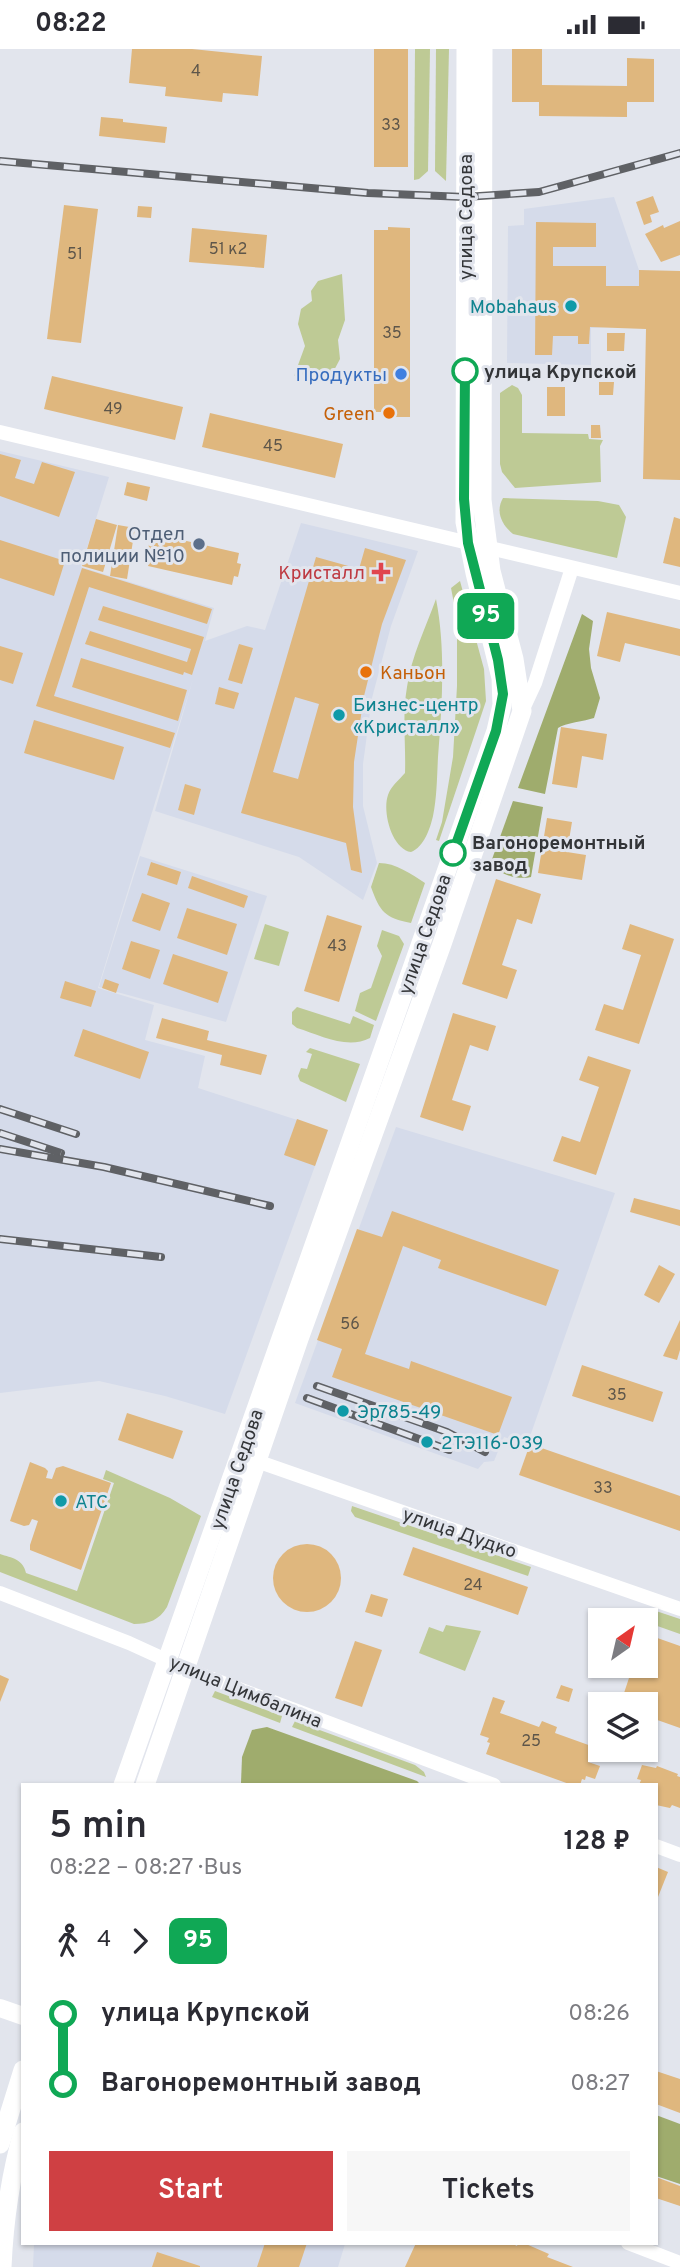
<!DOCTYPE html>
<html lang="en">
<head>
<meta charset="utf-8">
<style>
	:root { --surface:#fff; --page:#f7f7f7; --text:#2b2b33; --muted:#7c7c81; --accent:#cf4043 }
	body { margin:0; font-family:Overpass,sans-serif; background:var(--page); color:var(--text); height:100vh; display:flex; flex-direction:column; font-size:26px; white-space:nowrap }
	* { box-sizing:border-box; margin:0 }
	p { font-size:23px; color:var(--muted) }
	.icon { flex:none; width:38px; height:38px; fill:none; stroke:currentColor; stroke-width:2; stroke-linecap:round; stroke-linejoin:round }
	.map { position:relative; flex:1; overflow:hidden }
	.details { position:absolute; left:21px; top:1734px; width:637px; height:462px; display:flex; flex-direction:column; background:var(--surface); border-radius:0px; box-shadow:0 2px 5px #0004 }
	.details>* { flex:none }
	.badge { padding:0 14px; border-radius:10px; font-size:24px; line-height:46px }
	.needle { width:46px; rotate:34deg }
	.controls { position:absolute; left:588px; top:1559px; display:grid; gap:14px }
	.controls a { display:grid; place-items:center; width:70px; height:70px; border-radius:0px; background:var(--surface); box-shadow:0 2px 5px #0004; font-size:35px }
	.map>.badge { position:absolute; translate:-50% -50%; box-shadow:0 0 0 4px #fff }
	.legs { display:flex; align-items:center; gap:10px; height:77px; padding:0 28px; font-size:23px }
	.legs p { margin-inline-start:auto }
	.overview { display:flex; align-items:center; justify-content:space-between; height:119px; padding:0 28px }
	h1 { font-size:38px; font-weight:600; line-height:52px }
	.action { display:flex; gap:14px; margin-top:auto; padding:14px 28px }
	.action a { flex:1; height:80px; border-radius:0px; background:var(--accent); color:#fff; font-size:28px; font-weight:600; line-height:80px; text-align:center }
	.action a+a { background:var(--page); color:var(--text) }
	ul { padding:0 28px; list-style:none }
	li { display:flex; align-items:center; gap:24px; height:70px; font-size:26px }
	li i { display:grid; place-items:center; width:10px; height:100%; margin:0 9px; background:currentColor }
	li i::after { content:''; width:18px; height:18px; margin:-9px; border:5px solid; border-radius:50%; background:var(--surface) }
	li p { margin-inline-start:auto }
	li:first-child i { background:linear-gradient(#0000 50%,currentColor 0) }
	li:last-child i { background:linear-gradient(currentColor 50%,#0000 0) }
	.status { display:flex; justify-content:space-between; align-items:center; height:49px; padding:0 35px; background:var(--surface); direction:ltr }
	.status svg { height:19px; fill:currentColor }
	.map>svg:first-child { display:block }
	.built { fill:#d5dbea }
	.green { fill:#beca95 }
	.forest { fill:#9fac6d }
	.building { fill:#dfb77e; fill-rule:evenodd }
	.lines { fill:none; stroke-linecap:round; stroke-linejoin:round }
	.minor { stroke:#fff; stroke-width:14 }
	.tertiary { stroke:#fff; stroke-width:18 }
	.secondary { stroke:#fff; stroke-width:19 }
	.rail-casing { stroke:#5f6165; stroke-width:8 }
	.rail { stroke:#e2e5ed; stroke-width:5; stroke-dasharray:16; stroke-linecap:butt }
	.line-1-casing { stroke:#fff; stroke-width:16 }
	.line-1 { stroke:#10a855; stroke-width:10 }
	.culture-dot { fill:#0f9aa8; stroke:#e2e5ed; stroke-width:2.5 }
	.stop-1-dot { fill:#fff; stroke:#10a855; stroke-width:3.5 }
	.shop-dot { fill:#3f7fe0; stroke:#e2e5ed; stroke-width:2.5 }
	.food-dot { fill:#e8710a; stroke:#e2e5ed; stroke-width:2.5 }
	.service-dot { fill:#5c6f8a; stroke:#e2e5ed; stroke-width:2.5 }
	.health-dot { fill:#e0444e; stroke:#e2e5ed; stroke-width:2.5 }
	.labels { text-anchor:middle; stroke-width:6; stroke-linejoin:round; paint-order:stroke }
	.number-label { font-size:16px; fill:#5e564a }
	.street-label { font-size:19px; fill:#333538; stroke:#e2e5ed }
	.culture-label { font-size:19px; fill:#0d838f; stroke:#e2e5ed; text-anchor:start }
	.stop-label { font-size:19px; font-weight:bold; fill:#333538; stroke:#e2e5ed; text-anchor:start }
	.shop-label { font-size:19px; fill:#366cbe; stroke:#e2e5ed; text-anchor:end }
	.food-label { font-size:19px; fill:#c56008; stroke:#e2e5ed; text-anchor:end }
	.service-label { font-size:19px; fill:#4e5e75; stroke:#e2e5ed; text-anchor:end }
	.health-label { font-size:19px; fill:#be3a42; stroke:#e2e5ed; text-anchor:end }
</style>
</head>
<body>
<div class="status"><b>08:22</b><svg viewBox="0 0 49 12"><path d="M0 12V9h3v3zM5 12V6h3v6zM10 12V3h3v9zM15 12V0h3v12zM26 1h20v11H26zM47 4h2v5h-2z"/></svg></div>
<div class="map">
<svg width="680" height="2218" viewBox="0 0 680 2218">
	<rect width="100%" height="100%" fill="#e2e5ed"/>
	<!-- built -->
	<g class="built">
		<polygon points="614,148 639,221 639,237 606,237 606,278 591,279 591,316 507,314 508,177 524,176 524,160"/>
		<polygon points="0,402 109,428 81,518 214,559 205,592 247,577 265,581 301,474 418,502 391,577 372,649 363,715 363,757 377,814 363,851 299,808 155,762 193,630 98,939 154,956 145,991 205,1007 198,1039 328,1081 225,1365 165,1347 99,1332 0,1344"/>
		<polygon points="140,807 267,847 226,973 99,938"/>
		<polygon points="396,1078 615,1144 527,1396 504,1388 494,1412 484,1413 478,1420 295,1354"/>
		<polygon points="34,2195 345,2195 338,2218 33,2218"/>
	</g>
	<!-- green -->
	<g class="green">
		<polygon points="415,0 430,0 428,122 419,130 414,131"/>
		<polygon points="436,0 449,0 446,132 435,122"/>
		<polygon points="342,225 345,271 338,291 340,310 331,327 312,324 294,327 305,297 298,275 301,260 312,252 311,242 318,232"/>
		<polygon points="512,336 518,339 522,346 522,384 588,385 589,390 603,391 600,397 601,433 515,439 502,423 500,415 500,344"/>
		<path d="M503 449 598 452 619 456 626 468 617 509 513 485C502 476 495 463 503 449Z"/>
		<polygon points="460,532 484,620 486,652 439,792 436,791 442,773 453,708 457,637 457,570 451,539"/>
		<path d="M436 550C446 601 442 656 438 708 437 727 437 748 433 767 430 780 424 798 411 803 392 800 382 763 388 746 391 737 399 731 405 724 406 695 402 667 407 638 411 608 426 578 436 550Z"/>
		<path d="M379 814C396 814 411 825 425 834L411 874C385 869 380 863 371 838Z"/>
		<polygon points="265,875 289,883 279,917 254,910"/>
		<polygon points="382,881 399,887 404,895 376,972 355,962 360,944 371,939 382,907 377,897"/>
		<path d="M297 958 350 975 353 967 374 976 370 989C347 1001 320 986 297 979L292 975V963Z"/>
		<polygon points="310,999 360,1015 346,1053 300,1032 298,1027 301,1019 307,1020 312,1005 306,1003"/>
		<path d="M106 1421 170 1449 201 1467 167 1558C159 1571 149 1575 134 1575L0 1523V1505C12 1509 23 1510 26 1524L77 1542 114 1434 103 1430Z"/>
		<polygon points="352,1457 531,1518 528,1527 355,1468 351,1462"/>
		<polygon points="647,1559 680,1570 680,1585 646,1573 646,1572 638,1571"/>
		<polygon points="446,1576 481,1582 465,1622 419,1604 429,1578 443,1583"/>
		<polygon points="215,1642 282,1667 280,1674 212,1648"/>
		<polygon points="295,1672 415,1716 424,1723 426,1728 292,1678"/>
	</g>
	<!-- forest -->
	<g class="forest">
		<path d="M582 565 593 572 589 600 591 619 600 649 594 669C585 672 565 674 558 679L545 745 518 739Z"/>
		<path d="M513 752 543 758 531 828C518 831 498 826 491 813Z"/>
		<polygon points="267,1678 417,1732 421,1736 244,1736 241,1734 242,1708 252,1681"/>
		<polygon points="656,2066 680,2075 680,2135 656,2127"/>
	</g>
	<!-- building -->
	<g class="building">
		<polygon points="132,0 192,0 262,7 258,47 223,44 222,53 165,47 166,38 129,34"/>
		<rect x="374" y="0" width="34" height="118"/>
		<polygon points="512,0 542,0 542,36 627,37 627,9 654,10 654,53 627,53 627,68 539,67 539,53 512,53"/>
		<polygon points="101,68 123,70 123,73 167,78 165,94 99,87"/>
		<polygon points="653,147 659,163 650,166 652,173 644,176 636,153"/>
		<polygon points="64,156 98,160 81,294 47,290"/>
		<polygon points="138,157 152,158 151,169 137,168"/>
		<polygon points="680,172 680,206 661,213 645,185 663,176 664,179"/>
		<polygon points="536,173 596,174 596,198 553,198 553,217 606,217 606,237 639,237 639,221 680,222 680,431 643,430 646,280 590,278 589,295 578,295 578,287 553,287 552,306 535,306"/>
		<polygon points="388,178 410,179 410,368 388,368 388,363 374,363 374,181 388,181"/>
		<polygon points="192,179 267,186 264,219 189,213"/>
		<polygon points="607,284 625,284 624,302 607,302"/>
		<polygon points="52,327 183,358 175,391 44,360"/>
		<polygon points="599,333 614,333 613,346 599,346"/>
		<rect x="547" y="338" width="18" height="29"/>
		<polygon points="210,364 343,395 335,429 202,398"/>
		<polygon points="591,376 600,376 601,389 591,389"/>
		<polygon points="0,405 21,411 15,429 34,435 42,413 75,423 59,468 0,447"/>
		<polygon points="127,433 150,438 147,452 124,446"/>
		<polygon points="674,468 680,470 680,518 663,514"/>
		<polygon points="96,470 117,476 103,523 82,517"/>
		<polygon points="118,476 135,479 127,530 110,527"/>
		<polygon points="156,485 239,504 237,514 241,515 238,528 234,527 232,536 148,517 151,507 147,507 149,495 154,497"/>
		<polygon points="0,491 65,512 54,547 0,529"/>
		<path d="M365 499 406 511 382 575 364 647 354 713 353 758 362 824 351 821 346 794 241 764 316 508 359 520ZM295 648 319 655 298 730 273 723Z"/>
		<polygon points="82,519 212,560 207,575 89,538 54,647 175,684 170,699 36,657"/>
		<polygon points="103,557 204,588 192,626 184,623 183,626 85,595 90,582 187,613 191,600 98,571"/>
		<polygon points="607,563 680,580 680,607 625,594 620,613 597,607"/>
		<polygon points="239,595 253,599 242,635 228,631"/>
		<polygon points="0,597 23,604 13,635 0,631"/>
		<polygon points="81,609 187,641 178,672 72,638"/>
		<polygon points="219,638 239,644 234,660 215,655"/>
		<polygon points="34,671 124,698 114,731 24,704"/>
		<polygon points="561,678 607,685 603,711 582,707 577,739 552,735"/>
		<polygon points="185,735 201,740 194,766 178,761"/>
		<polygon points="547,769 572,773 567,803 586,806 582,831 538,824"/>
		<polygon points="151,813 181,823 177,836 147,826"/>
		<polygon points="192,827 248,847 244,859 188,839"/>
		<polygon points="496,830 541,845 532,875 517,870 502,916 517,921 507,950 462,935"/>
		<polygon points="142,844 170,854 160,882 132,872"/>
		<polygon points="187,859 237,875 227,906 177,889"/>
		<polygon points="327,866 362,877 339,953 304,942"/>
		<polygon points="630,875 674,890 639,995 595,981 604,955 623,961 627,949 641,906 622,900"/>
		<polygon points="131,892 160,901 150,930 122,920"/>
		<polygon points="173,905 228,923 218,954 163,935"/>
		<polygon points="105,930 119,935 116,944 102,939"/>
		<polygon points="65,932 96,942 91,958 60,949"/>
		<polygon points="453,964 496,977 488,1002 470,996 452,1051 471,1057 463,1082 420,1068"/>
		<polygon points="162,969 209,982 207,991 267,1006 261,1026 220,1016 222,1006 156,989"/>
		<polygon points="83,980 149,1003 140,1030 74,1007"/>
		<polygon points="588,1007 631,1021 596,1126 553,1112 562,1087 580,1093 599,1038 579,1031"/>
		<polygon points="297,1070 328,1081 315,1117 284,1106"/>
		<polygon points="634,1149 680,1161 680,1177 630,1163"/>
		<polygon points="392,1162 559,1221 546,1257 438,1219 441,1211 403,1197 365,1305 409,1320 411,1312 512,1348 498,1386 332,1328 342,1300 317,1291 357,1180 382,1188"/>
		<polygon points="659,1216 675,1225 659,1254 644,1246"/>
		<polygon points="680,1271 680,1301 677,1311 663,1307"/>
		<polygon points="582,1316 663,1343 653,1373 572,1347"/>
		<polygon points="127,1364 183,1382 173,1410 118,1391"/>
		<polygon points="530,1395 680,1447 680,1482 519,1426"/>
		<polygon points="30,1413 45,1419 48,1422 46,1429 52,1430 56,1419 63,1417 111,1434 81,1521 30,1501 30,1496 38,1472 32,1470 29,1476 24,1477 10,1472"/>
		<circle cx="307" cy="1529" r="34"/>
		<polygon points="413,1498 528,1538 518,1566 403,1526"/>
		<polygon points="371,1545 388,1550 382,1568 365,1563"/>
		<polygon points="646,1585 680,1597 680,1679 646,1667 646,1656 620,1656 633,1617 646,1617"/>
		<polygon points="355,1592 382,1601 362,1658 335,1649"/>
		<polygon points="0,1626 9,1630 0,1653"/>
		<polygon points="561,1636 573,1640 569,1653 556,1649"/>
		<polygon points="493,1648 505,1652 500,1664 539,1678 542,1672 557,1678 555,1684 594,1698 588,1713 600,1717 595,1730 586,1727 585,1731 582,1730 580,1736 572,1736 486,1705 490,1694 487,1693 489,1689 480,1686"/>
		<polygon points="642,1716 656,1719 657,1717 678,1725 677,1727 680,1728 680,1759 672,1756 670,1759 656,1756 656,1736 639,1736 641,1731 637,1730"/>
		<polygon points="656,1818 668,1823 656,1853"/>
		<polygon points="656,2022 680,2030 680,2064 656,2055"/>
		<polygon points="656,2128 680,2137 680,2157 656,2149"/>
		<polygon points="265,2194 307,2194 299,2218 257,2218"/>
		<polygon points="416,2194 511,2194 517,2197 518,2194 526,2195 549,2205 547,2208 573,2218 405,2218"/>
		<polygon points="157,2203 200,2217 200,2218 152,2218"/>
	</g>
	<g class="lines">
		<!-- minor -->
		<g class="minor">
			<polyline points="0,383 680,544"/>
			<polyline points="522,662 535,634 572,519"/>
			<polyline points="248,1409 680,1560"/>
			<polyline points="0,1544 129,1594 186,1620 494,1736"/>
			<polyline points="656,1797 680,1806"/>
			<polyline points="628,2194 680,2214"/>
		</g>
		<!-- tertiary -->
		<polyline class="tertiary" points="0,1959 23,1967"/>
		<!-- secondary -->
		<g class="secondary">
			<polyline points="123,1736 496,682 502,656 501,629 475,524 465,473 466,0"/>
			<polyline points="145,1736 299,1290 442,895 522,662 514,610 491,522 482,451 483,0"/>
			<polyline points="0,2095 23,2021"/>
			<path d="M2 2218C4 2172 10 2128 23 2083"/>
		</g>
		<!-- rail casing -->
		<g class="rail-casing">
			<g id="rail">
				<polyline points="0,112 368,144 465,148 539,143 680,104"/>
				<polyline points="0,1060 76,1085"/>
				<polyline points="0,1084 61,1104"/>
				<polyline points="0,1100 104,1118 270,1157"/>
				<polyline points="0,1190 161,1208"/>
				<polyline points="317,1337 447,1383 485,1403"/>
				<polyline points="307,1349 449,1401"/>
			</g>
		</g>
		<!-- rail -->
		<use href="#rail" class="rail"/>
	</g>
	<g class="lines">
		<!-- line-1 casing -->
		<g class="line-1-casing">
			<polyline id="line-1" points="453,804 496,682 503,645 498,611 468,494 464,450 465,322"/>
		</g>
		<!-- line-1 -->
		<use href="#line-1" class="line-1"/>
	</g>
	<!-- markers -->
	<g class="culture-dot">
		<circle cx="571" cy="257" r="7"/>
		<circle cx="339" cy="666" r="7"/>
		<circle cx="343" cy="1362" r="7"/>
		<circle cx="427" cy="1393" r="7"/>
		<circle cx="61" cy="1452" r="7"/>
	</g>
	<g class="stop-1-dot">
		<circle cx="465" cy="322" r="12"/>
		<circle cx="453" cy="804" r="12"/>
	</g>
	<circle class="shop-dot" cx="401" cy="325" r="7"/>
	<g class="food-dot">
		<circle cx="389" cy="364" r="7"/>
		<circle cx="366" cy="623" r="7"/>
	</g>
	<circle class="service-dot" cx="199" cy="495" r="7"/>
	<path class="health-dot" d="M377.5 512.5h7v7h7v7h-7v7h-7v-7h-7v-7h7z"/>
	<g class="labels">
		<!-- number labels -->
		<g class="number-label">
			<text x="196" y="27">4</text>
			<text x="391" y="81">33</text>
			<text x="228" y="205">51 к2</text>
			<text x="75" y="210">51</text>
			<text x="392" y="289">35</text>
			<text x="113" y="365">49</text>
			<text x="273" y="402">45</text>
			<text x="337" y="902">43</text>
			<text x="350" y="1280">56</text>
			<text x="617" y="1351">35</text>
			<text x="603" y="1444">33</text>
			<text x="473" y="1541">24</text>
			<text x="531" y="1697">25</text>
		</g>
		<!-- street labels -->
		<g class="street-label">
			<text transform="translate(465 168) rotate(-90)" y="7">улица Седова</text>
			<text transform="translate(424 885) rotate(-71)" y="7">улица Седова</text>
			<text transform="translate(236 1420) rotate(-71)" y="7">улица Седова</text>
			<text transform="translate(460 1483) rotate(19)" y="7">улица Дудко</text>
			<text transform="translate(246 1642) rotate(22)" y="7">улица Цимбалина</text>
		</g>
		<!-- culture labels -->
		<g class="culture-label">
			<text x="557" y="264" text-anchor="end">Mobahaus</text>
			<text x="353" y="662">Бизнес-центр<tspan x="353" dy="22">«Кристалл»</tspan></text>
			<text x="357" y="1369">Эр785-49</text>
			<text x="441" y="1400">2ТЭ116-039</text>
			<text x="75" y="1459">АТС</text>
		</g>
		<!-- stop labels -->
		<g class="stop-label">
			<text x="484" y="329">улица Крупской</text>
			<text x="472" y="800">Вагоноремонтный<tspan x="472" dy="22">завод</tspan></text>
		</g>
		<!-- shop labels -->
		<g class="shop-label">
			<text x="387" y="332">Продукты</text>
		</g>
		<!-- food labels -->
		<g class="food-label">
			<text x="375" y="371">Green</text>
			<text x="380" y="630" text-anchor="start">Каньон</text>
		</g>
		<!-- service labels -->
		<g class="service-label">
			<text x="185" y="491">Отдел<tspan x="185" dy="22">полиции №10</tspan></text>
		</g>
		<!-- health labels -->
		<g class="health-label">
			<text x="365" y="530">Кристалл</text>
		</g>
	</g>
</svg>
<div class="controls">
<a><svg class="needle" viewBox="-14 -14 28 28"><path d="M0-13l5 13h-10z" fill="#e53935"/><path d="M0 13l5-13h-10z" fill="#7c7c81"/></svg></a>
<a><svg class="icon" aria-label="layers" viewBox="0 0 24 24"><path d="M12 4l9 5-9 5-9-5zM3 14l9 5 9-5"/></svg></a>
</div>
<b class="badge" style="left:486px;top:567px;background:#10a855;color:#fff">95</b>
<section class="details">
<div class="overview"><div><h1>5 min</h1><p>08:22 – 08:27 · Bus</p></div><b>128 ₽</b></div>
<div class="legs"><svg class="icon" aria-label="walk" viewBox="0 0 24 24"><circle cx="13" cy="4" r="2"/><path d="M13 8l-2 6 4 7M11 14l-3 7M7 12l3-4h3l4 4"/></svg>4<svg class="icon" aria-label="forward" viewBox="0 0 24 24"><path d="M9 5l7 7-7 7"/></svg><b class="badge" style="background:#10a855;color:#fff">95</b></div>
<ul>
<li><i style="color:#10a855"></i><b>улица Крупской</b><p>08:26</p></li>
<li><i style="color:#10a855"></i><b>Вагоноремонтный завод</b><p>08:27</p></li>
</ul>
<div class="action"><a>Start</a><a>Tickets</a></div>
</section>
</div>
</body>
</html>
